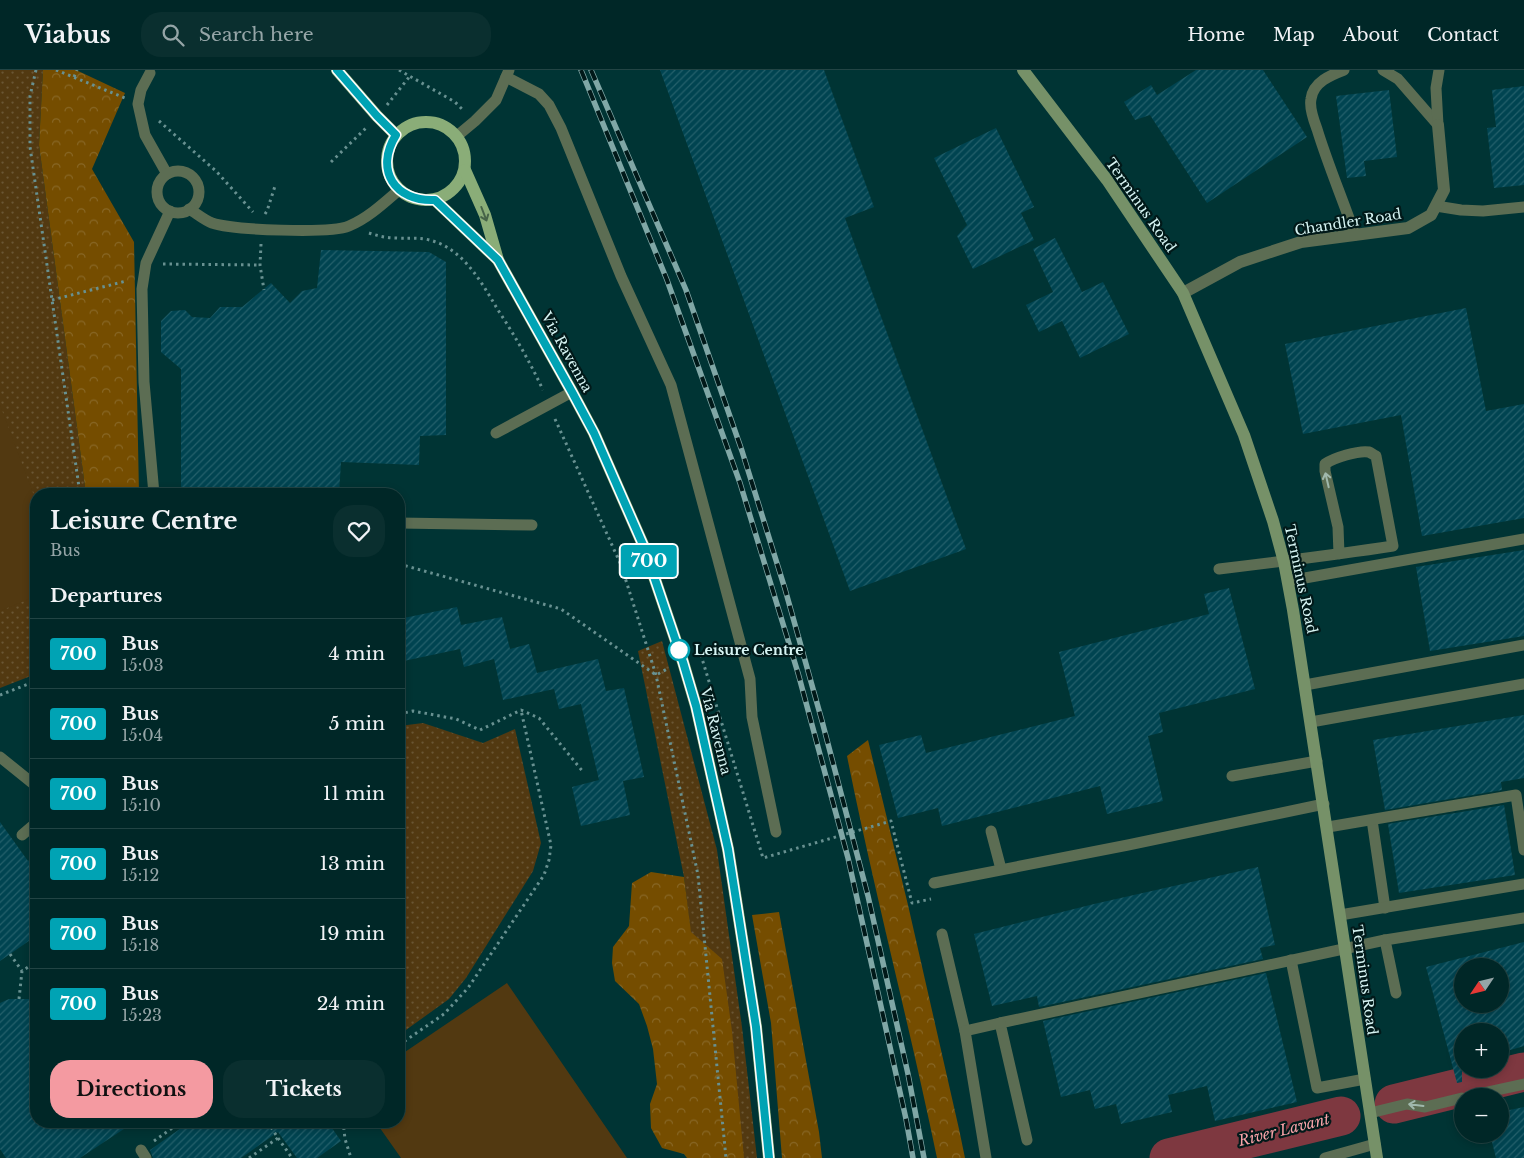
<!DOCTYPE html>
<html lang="en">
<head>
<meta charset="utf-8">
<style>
	:root { --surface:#002727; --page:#0a2f2f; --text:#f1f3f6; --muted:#95a5a7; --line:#244; --accent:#f49aa1 }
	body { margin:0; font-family:"Libre Baskerville",serif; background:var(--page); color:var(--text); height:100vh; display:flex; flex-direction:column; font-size:19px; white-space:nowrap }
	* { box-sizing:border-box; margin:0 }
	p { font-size:16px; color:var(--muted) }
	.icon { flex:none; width:28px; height:28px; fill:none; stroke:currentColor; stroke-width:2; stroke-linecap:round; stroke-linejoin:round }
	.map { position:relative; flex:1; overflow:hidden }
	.details { position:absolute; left:30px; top:418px; width:375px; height:640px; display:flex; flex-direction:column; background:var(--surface); border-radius:20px; box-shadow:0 2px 8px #0003,0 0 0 1px var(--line) }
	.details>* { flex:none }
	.badge { padding:0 10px; border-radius:4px; font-size:18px; line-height:32px }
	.needle { width:32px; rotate:235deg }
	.buttons { position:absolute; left:1454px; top:888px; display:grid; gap:10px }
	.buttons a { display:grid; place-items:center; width:55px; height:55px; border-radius:50%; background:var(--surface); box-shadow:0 2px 8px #0003,0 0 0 1px var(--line); font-size:25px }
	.map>.badge { position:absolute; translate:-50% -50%; box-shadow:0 0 0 2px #fff }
	h2 { padding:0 20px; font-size:19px; line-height:45px }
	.round { display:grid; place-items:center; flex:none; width:52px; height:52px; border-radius:20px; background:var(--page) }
	.summary { display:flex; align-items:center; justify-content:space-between; height:85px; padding:0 20px }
	h1 { font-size:24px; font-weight:800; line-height:38px }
	.button { display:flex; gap:10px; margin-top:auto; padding:10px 20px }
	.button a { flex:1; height:58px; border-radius:20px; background:var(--accent); color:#111; font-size:20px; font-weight:800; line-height:58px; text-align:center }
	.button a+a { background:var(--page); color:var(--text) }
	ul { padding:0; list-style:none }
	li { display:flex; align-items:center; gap:15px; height:70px; padding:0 20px; border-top:1px solid var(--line) }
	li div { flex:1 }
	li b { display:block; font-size:19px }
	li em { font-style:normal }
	li .badge { min-width:55px; font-weight:700; text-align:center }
	header { display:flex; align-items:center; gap:30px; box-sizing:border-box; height:70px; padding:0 25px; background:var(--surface); border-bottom:1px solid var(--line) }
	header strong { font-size:24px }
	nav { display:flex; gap:28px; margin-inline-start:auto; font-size:18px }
	.search { width:350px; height:45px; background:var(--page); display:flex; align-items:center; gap:12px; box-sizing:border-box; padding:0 18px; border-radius:20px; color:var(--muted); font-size:19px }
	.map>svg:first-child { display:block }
	.green { fill:url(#green-dots) }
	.forest { fill:url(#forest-crowns) }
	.pitch { fill:#523911 }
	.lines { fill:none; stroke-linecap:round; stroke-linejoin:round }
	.river { stroke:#7e3840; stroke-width:39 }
	.building { fill:url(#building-hatch); fill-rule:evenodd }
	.path { stroke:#689191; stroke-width:3; stroke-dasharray:2.5 4; stroke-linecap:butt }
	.lane { stroke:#5c6d53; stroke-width:11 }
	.street { stroke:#5c6d53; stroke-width:12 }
	.secondary { stroke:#769168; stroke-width:12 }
	.primary { stroke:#8aad78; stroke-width:12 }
	.rail-casing { stroke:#80a7a6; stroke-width:5.5 }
	.rail { stroke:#011919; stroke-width:4; stroke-dasharray:11; stroke-linecap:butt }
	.oneway { stroke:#466348 }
	.oneway2 { stroke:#a0b8ac }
	.line-casing { stroke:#fff; stroke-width:11 }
	.line { stroke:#00a3b4; stroke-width:8 }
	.stop-dot { fill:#fff; stroke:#00a3b4; stroke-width:2.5 }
	.labels { text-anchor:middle; stroke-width:4.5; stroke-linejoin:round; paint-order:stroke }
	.street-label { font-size:14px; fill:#d7f5f4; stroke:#011919 }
	.stop-label { font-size:14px; font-weight:bold; fill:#d7f5f4; stroke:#011919; text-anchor:start }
	.water-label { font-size:15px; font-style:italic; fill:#f9a3a9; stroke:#011919 }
</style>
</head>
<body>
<header>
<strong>Viabus</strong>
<div class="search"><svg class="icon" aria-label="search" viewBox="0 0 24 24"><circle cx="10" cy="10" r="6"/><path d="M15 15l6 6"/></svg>Search here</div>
<nav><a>Home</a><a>Map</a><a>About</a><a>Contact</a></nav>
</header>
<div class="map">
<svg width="1524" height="1088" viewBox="0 0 1524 1088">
	<defs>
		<pattern id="green-dots" width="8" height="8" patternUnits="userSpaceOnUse" patternTransform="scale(1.25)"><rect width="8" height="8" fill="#523911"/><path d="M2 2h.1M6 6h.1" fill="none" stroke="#6a5634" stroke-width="1.8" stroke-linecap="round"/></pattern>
		<pattern id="forest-crowns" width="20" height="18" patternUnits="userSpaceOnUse" patternTransform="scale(1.25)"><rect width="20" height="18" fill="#754d00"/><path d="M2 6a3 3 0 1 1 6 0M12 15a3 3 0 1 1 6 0" fill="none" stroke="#886726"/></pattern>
		<pattern id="building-hatch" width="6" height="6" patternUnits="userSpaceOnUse" patternTransform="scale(1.25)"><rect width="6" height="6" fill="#004451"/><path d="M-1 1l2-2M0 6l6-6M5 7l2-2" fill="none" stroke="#24606b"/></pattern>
	</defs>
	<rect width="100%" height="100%" fill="#003434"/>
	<!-- green -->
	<g class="green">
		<polygon points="0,0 43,0 39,75 86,424 36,424 36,604 0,618"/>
		<polygon points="662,571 717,780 742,957 757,1088 717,1088 684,807 638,581"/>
		<polygon points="423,653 483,673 515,659 541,773 533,801 466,908 449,929 399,965 399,656"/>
	</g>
	<!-- forest -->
	<g class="forest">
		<polygon points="43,0 76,0 125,23 92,99 134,172 139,424 86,424 39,75"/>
		<path d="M868 670 908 835 959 1059 965 1088H937C909 953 874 821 847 686Z"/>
		<polygon points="651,802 684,807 691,862 722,889 732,961 744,1088 687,1088 684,1084 662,1078 651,1058 650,1034 657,1014 653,979 647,956 639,934 615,911 612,893 613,877 629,856 632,813"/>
		<polygon points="779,842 819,1062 822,1088 782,1088 771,953 752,845"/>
	</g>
	<!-- pitch -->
	<g class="pitch">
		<polygon points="0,335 36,431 36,526 0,541"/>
		<polygon points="507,913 627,1088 401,1088 375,1051 399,1051 399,986"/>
	</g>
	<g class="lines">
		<!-- river -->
		<g class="river">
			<polyline points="1394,1034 1524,1002"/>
			<polyline points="1169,1088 1341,1046"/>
		</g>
	</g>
	<!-- building -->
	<g class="building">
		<polygon points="660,0 824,0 874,137 845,148 966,479 850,521"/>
		<polygon points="1196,0 1263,0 1307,67 1207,133 1150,45 1135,50 1124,32 1151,15 1157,25"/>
		<polygon points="1524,16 1524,115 1494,118 1487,58 1496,57 1492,20"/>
		<polygon points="1389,20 1397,87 1364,91 1366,106 1347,108 1336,26"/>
		<polygon points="996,58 1034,137 1021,143 1034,170 973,199 957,166 967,155 934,88"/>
		<polygon points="1055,168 1082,222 1103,212 1129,264 1080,288 1062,251 1039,262 1026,235 1053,222 1033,179"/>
		<polygon points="321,180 429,182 446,192 446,365 420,366 419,395 341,392 339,424 181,424 181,299 161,282 161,251 171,241 185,240 192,247 210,248 220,237 242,237 271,213 290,233 302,221 317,218"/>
		<polygon points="1466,238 1486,341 1524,334 1524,448 1422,466 1401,345 1303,364 1285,274"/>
		<polygon points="1524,480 1524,566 1430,581 1416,497"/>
		<polygon points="1229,518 1255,619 1159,643 1163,662 1148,666 1163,731 1107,744 1100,716 942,756 938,738 898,748 879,675 921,665 926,683 1075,646 1059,582 1209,544 1204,524"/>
		<polygon points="457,537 461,555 502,547 510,579 529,574 537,603 598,589 606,621 624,618 644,707 623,711 630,745 581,756 572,717 599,710 581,634 559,639 554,619 503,630 494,589 464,597 460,579 399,592 399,549"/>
		<polygon points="1524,645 1524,708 1501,712 1502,720 1385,740 1373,670"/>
		<polygon points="1504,735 1515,805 1399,823 1388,754"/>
		<polygon points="0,752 28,791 36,785 36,866 0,891"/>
		<polygon points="1258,797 1275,875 1260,878 1263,889 1039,937 1037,926 992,936 974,864 1094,834"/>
		<path d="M1524 872V976L1500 983V961H1462V1012L1457 1013 1426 897ZM1462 896H1500V934H1462Z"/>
		<polygon points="1266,903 1297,1032 1215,1051 1207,1016 1168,1025 1172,1042 1121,1054 1116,1034 1095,1039 1090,1020 1061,1027 1043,951"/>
		<polygon points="9,929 36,929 36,1051 136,1051 80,1088 6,1088 0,1079 0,933"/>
		<polygon points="1524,1037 1524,1088 1496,1088 1490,1064 1500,1064 1500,1042"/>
		<polygon points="191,1051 327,1051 341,1071 317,1088 297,1088 278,1062 241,1088 153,1088 150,1080"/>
	</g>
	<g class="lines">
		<!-- path -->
		<g class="path">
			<polyline points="36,0 30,26 30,77 80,424"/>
			<polyline points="56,0 125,28"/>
			<polyline points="399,0 455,32 464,41"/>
			<polyline points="74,7 77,0"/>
			<polyline points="387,35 410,6"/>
			<polyline points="159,51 216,101 253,142"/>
			<polyline points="331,92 366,58"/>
			<polyline points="265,144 267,141 275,116"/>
			<path d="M369 163C378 166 387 168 396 168 414 169 423 166 441 174 468 187 483 215 498 240 515 266 530 292 543 320"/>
			<polyline points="261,174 260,195 264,220"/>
			<polyline points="163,194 260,195"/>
			<polyline points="52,230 126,211"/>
			<polyline points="555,349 621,495 656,605 698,805 726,1088"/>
			<polyline points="399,494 561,539 656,605 669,598"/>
			<polyline points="697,584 700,582 763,788 891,751 912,833 931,829"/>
			<polyline points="0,625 36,611"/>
			<polyline points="399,644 413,641 456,649 480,660 521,640 539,648 584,703"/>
			<polyline points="10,884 22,901"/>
			<polyline points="19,929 22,901 36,892"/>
			<polyline points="399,975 444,944 468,918 544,805 549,790 551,775 521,640"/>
			<polyline points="343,1051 345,1069 351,1088"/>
			<polyline points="278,1068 292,1088"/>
			<polyline points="154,1071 182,1051"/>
			<polyline points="249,1088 278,1068 267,1051"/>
		</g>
		<!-- lane -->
		<g class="lane">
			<path d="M1344 0C1331 5 1313 12 1311 29 1309 38 1314 51 1317 59 1328 95 1343 130 1355 165"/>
			<polyline points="1383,0 1398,9 1438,55"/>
			<polyline points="150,3 141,20 138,34 145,65 167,104"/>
			<polyline points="506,7 539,24 549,35 561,58 621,206 671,315 750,609 752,647 776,762"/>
			<polyline points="1438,55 1436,18 1439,0"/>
			<polyline points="457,66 475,51 496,30 509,0"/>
			<circle cx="178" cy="122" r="21"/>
			<polyline points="1436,136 1461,140 1483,141 1524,137"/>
			<path d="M189 139C196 143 204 150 212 153 233 160 330 164 349 156 368 148 384 133 399 120"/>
			<polyline points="496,363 572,322"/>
			<polyline points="154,424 144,312 142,219 146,193 170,141"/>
			<polyline points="399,453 532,455"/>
			<path d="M1219 499C1277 492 1335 485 1393 476L1376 386C1374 385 1371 383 1369 382 1359 380 1333 388 1325 394V401L1338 457 1339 484"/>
			<polyline points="1288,511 1524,469"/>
			<polyline points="1305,615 1524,575"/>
			<polyline points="1311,652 1524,614"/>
			<polyline points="0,687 36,716"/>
			<polyline points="1232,706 1317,691"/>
			<polyline points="1372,750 1385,838"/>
			<polyline points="1328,757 1516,725 1524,780"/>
			<polyline points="991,761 1001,799"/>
			<polyline points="22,765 36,753"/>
			<polyline points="934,813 1128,775 1324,734"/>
			<polyline points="1340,845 1524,814"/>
			<polyline points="942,864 965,961"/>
			<polyline points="1291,890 1317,1018 1365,1009"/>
			<polyline points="1396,923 1385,870 1524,848"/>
			<polyline points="1469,1026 1524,1014"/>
			<polyline points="1370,1043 1407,1034 1425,1037 1462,1028"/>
			<polyline points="1027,1070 1000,953 1385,870"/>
			<polyline points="141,1080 146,1088"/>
			<polyline points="986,1088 965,961 1000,953"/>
			<polyline points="1325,1088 1375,1074"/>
		</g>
		<!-- street -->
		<polyline class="street" points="1183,223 1240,192 1301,172 1408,158 1431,145 1444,120 1438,55"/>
		<!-- secondary -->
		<polyline class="secondary" points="1023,0 1107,110 1183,223 1244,365 1273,451 1284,492 1293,540 1377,1088"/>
		<!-- primary -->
		<g class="primary">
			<polyline points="337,0 377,46 396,65"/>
			<circle cx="426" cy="91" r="39"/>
			<polyline points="465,100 485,145 498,190 572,322 594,363 644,477 683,592 696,636 728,779 756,957 769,1088"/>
			<polyline points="435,130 498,190"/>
		</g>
		<!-- rail casing -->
		<g class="rail-casing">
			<g id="rail">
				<polyline points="581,0 667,210 740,413 798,603 848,788 906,1049 913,1088"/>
				<polyline points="591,0 686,220 742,381 785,519 822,651 868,826 908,1004 924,1088"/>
			</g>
		</g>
		<!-- rail -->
		<use href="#rail" class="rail"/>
	</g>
	<!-- one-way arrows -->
	<defs><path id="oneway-shaft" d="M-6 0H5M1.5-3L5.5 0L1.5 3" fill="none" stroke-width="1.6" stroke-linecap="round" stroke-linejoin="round" transform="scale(1.25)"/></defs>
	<use class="oneway" href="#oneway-shaft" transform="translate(484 144) rotate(69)"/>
	<g class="oneway2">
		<use href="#oneway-shaft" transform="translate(1327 410) rotate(-103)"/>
		<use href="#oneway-shaft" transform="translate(1416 1035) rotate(-173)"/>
	</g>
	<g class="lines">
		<!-- line casing -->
		<g class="line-casing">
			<path id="line" d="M337 0 377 46 396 65C374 100 395 132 435 130L498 190 572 322 594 363 644 477 683 592 696 636 728 779 756 957 769 1088"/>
		</g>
		<!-- line -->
		<use href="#line" class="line"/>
	</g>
	<!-- markers -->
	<circle class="stop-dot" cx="679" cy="580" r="10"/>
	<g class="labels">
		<!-- street labels -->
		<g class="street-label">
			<text transform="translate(1141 135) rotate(55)" y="5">Terminus Road</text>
			<text transform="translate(1348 152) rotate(-9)" y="5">Chandler Road</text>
			<text transform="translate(567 282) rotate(61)" y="5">Via Ravenna</text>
			<text transform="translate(1301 509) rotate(78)" y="5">Terminus Road</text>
			<text transform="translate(716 661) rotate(76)" y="5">Via Ravenna</text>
			<text transform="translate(1365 910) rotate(82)" y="5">Terminus Road</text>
		</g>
		<!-- stop labels -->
		<g class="stop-label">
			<text x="694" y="585">Leisure Centre</text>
		</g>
		<!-- water labels -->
		<g class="water-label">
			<text transform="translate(1284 1060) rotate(-14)" y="5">River Lavant</text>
		</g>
	</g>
</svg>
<div class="buttons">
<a><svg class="needle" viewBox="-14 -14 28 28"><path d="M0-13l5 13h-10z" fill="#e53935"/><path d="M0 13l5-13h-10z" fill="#95a5a7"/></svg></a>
<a>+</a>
<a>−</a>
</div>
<b class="badge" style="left:649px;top:491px;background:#00a3b4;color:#fff">700</b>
<section class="details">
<div class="summary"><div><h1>Leisure Centre</h1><p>Bus</p></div><a class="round"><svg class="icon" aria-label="heart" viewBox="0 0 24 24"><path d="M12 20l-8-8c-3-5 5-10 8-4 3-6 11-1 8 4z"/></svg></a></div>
<h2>Departures</h2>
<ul>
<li><span class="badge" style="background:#00a3b4;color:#fff">700</span><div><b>Bus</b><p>15:03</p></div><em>4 min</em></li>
<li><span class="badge" style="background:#00a3b4;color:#fff">700</span><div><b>Bus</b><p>15:04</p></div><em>5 min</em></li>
<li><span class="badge" style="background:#00a3b4;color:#fff">700</span><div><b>Bus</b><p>15:10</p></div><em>11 min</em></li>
<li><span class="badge" style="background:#00a3b4;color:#fff">700</span><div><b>Bus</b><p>15:12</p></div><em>13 min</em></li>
<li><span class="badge" style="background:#00a3b4;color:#fff">700</span><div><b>Bus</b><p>15:18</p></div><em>19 min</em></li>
<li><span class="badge" style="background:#00a3b4;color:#fff">700</span><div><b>Bus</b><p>15:23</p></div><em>24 min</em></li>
</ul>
<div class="button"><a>Directions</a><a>Tickets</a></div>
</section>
</div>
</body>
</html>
